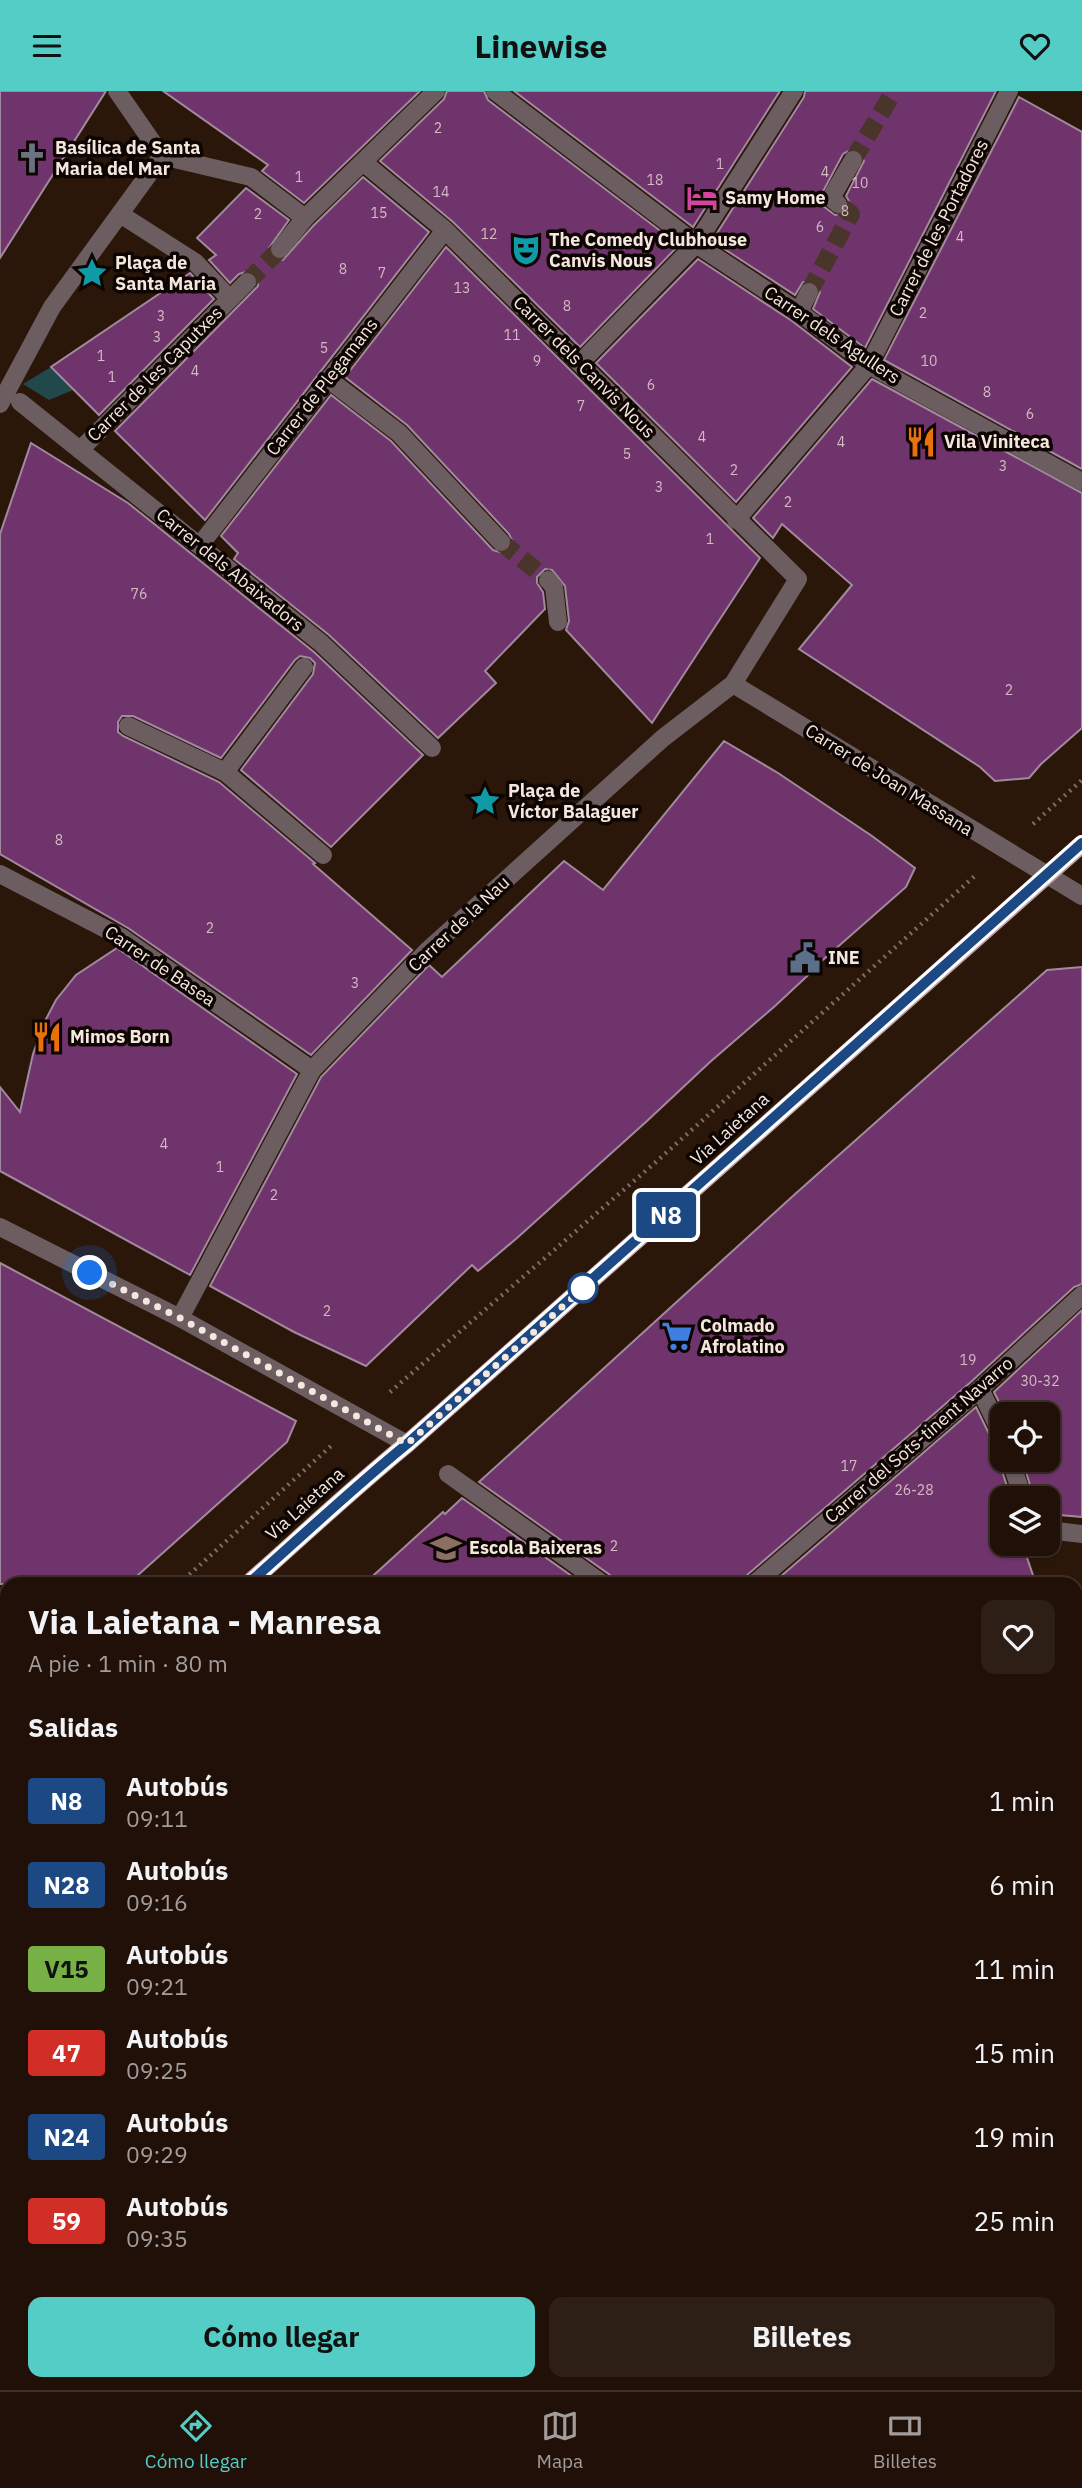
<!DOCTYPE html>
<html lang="es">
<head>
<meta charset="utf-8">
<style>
	:root { --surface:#201008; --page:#2d1e16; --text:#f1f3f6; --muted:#a29d9c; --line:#3d3029; --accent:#54cdc6 }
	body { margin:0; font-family:"IBM Plex Sans",sans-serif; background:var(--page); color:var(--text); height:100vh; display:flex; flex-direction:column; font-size:26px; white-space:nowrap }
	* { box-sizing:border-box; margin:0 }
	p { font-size:23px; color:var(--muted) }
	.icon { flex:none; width:38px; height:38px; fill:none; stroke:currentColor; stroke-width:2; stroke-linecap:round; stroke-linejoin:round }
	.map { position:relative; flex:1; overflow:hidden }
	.drawer { position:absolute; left:0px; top:1486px; width:1083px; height:814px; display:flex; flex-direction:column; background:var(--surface); border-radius:21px 21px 0 0; box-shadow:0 2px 5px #0004,0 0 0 2px var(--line) }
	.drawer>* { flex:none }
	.badge { padding:0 14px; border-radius:5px; font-size:24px; line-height:46px }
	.controls { position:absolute; left:990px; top:1311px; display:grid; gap:14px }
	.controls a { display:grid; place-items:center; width:70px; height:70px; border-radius:14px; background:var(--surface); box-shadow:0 2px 5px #0004,0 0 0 2px var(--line); font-size:35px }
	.you { position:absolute; width:35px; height:35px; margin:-18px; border:5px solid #fff; border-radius:50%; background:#1a73e8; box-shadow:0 0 0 10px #1a73e833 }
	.map>.badge { position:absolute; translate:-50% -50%; box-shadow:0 0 0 4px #fff }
	h2 { padding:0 28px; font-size:26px; line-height:63px }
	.round { display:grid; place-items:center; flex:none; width:74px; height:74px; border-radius:14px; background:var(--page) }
	.headline { display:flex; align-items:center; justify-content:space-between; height:119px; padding:0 28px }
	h1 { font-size:33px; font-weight:700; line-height:52px }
	.primary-button { display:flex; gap:14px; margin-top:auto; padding:14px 28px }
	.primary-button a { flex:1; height:80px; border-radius:14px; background:var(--accent); color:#111; font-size:28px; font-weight:700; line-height:80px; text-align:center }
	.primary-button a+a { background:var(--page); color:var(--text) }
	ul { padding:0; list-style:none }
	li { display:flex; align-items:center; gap:21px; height:84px; padding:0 28px }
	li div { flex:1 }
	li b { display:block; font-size:26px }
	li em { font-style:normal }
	li .badge { min-width:77px; font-weight:700; text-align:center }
	header { display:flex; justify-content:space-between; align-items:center; height:91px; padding:0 28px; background:var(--accent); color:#111; font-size:32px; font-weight:700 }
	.menu { display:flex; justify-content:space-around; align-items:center; height:98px; border-top:2px solid var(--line); background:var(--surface); font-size:19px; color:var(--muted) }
	.menu a { display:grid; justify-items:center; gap:4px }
	.menu .selected { color:var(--accent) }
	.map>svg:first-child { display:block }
	.green { fill:#31370d }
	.water { fill:#21494b }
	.building { fill:#70346c; stroke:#a18a9e; stroke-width:2; fill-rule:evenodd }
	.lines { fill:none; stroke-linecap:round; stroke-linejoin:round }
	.minor-tunnel { stroke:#49352a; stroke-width:18; stroke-dasharray:18 9; stroke-linecap:butt }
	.path { stroke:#7f6d62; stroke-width:4.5; stroke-dasharray:2 5; stroke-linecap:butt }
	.minor { stroke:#6b5d60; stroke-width:18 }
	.major { stroke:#bb9fa4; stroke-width:18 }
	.line-casing { stroke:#fff; stroke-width:16 }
	.line { stroke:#1c4883; stroke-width:10 }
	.walk { stroke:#f5e6de; stroke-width:7; stroke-dasharray:0 12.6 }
	.stop-dot { fill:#fff; stroke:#1c4883; stroke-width:3.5 }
	.labels { text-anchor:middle; stroke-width:7; stroke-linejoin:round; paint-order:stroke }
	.number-label { font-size:14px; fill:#d4bac2 }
	.poi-label { font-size:18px; font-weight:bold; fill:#f5e6de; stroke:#0d0502; text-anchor:start }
	.street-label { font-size:18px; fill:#f5e6de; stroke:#0d0502 }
</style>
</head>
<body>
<header><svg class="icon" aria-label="menu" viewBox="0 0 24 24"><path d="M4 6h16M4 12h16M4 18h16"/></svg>Linewise<svg class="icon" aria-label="heart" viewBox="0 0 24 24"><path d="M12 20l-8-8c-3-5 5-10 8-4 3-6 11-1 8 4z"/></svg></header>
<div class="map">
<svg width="1082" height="2299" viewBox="0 0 1082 2299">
	<rect width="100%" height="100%" fill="#2b160a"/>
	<!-- green -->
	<polygon class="green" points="7,2082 7,2155 0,2162 0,2089"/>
	<!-- water -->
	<polygon class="water" points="51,276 86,311 73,299 49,309 23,293"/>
	<!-- building -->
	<g class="building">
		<polygon points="0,0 106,0 0,167"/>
		<polygon points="163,0 420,0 304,112 262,80 268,74"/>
		<polygon points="447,0 484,0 488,9 679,154 580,256 453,131 380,70 444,8"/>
		<polygon points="514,0 780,0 693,136"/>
		<path d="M805 0H996L865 257 813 218 820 201 815 191H803L795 204 712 150 804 6ZM852 58 859 60 864 70 846 105 849 110 847 120 842 123 835 124 823 115 820 106 843 63Z"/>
		<polygon points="1019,6 1082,41 1082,378 884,269"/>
		<polygon points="363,86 429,141 205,429 115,340 258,195 258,187 249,180 239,183 230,192 209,169 216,164 197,147 246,97 289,129 269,157 273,167 283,169 313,135"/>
		<polygon points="446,156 760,467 652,632 566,539 569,530 565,495 552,479 545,478 537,486 537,492 543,501 545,518 485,580 496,592 438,647 329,544 234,468 238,462 221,445 331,304 391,350 493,459 503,462 509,459 512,449 509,443 407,334 345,286"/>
		<polygon points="698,168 792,230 852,276 736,411 596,272"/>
		<polygon points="190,182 214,208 99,324 51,276"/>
		<polygon points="872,288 1082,402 1082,637 1041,673 1029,687 995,690 980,676 799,558 852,494 782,433 773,447 753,427"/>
		<polygon points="31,352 128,412 314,561 423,664 331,756 241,679 313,583 315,572 310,567 300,565 295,569 221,667 133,625 122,625 118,631 118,641 123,645 219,691 315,772 313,773 412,859 311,964 128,837 0,763 0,443"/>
		<polygon points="724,650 778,682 872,745 915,777 906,796 817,874 818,875 775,915 710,971 647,1030 517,1147 478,1180 472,1174 366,1275 294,1241 210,1195 321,986 429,874 442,886 564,770 603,799"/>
		<polygon points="117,857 297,983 190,1184 0,1080 0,996 20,1021 33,963 45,930 56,909 76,884"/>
		<polygon points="1082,876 1082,1193 1074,1196 972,1290 747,1484 743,1493 614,1493 610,1484 479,1391 794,1104 1047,879"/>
		<polygon points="0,1172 296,1330 287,1351 128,1493 0,1493"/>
		<polygon points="1082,1219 1082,1426 1048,1423 1048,1407 1034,1407 1022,1368 1048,1368 1048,1323 1005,1323 994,1301"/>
		<polygon points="976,1316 993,1351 1003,1357 999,1371 1011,1407 1003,1407 1003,1452 1022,1452 1036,1493 772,1493"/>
		<polygon points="462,1407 583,1493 364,1493 443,1421 445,1423"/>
	</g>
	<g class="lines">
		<!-- minor-tunnel -->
		<g class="minor-tunnel">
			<polyline points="853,69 894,0"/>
			<polyline points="247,191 280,158"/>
			<polyline points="809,201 851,123 838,113"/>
			<polyline points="501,451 548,489"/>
		</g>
		<!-- path -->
		<g class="path">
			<polyline points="1033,733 1082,689"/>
			<polyline points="390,1301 657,1070 977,783"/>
			<polyline points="179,1493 332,1354"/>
			<polyline points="0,1654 7,1648"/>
		</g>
		<!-- minor -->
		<g class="minor">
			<polyline points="117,0 162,65 251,86 305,127"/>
			<polyline points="495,0 696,153 799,221 869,274 1082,391"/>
			<polyline points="838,113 831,107 853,69"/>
			<polyline points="120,123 195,171 230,208"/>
			<polyline points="280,158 305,127 436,0"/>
			<polyline points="799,221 809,201"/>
			<polyline points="580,272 696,153 794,0"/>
			<polyline points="328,288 399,342 501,451"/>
			<polyline points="20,311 321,552 432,657"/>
			<polyline points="0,313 52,216 162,65"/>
			<polyline points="80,359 247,191"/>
			<polyline points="736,429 869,274 1009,0"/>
			<polyline points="200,454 445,139"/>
			<polyline points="548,489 554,496 558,531"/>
			<polyline points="304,576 225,681 323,764"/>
			<polyline points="733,593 1082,805"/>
			<polyline points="128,635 225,681"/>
			<polyline points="0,783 121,846 312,979"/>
			<polyline points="0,1136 180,1227 407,1353"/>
			<polyline points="180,1227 312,979 427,860 663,647 733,593 798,488 445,139 363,71"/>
			<polyline points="980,1298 1003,1346"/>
			<polyline points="1010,1368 1023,1407"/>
			<polyline points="448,1383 603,1493"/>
			<polyline points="1048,1439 1082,1443"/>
			<polyline points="754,1493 980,1298 1082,1204"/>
			<polyline points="0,1880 7,1888"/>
			<polyline points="1076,1889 1082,1885"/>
			<polyline points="1076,1931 1082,1937"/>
			<polyline points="0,2073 7,2067"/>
			<polyline points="1076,2183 1082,2178"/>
			<polyline points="349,2292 354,2299"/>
			<polyline points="985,2292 990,2299"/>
			<polyline points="473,2299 481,2292"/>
			<polyline points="871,2299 883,2292"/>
		</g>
		<!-- major -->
		<g class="major">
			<path d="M248 1493C301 1446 352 1398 407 1353L1082 753"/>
			<polyline points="0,1714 7,1708"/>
		</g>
	</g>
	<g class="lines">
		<!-- line casing -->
		<g class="line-casing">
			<path id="line" d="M248 1493C301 1446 352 1398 407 1353L1082 752"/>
		</g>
		<!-- line -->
		<use href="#line" class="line"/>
		<!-- walk -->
		<polyline class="walk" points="90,1182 180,1227 407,1353 587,1194 583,1197"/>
	</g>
	<!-- icons -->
	<defs>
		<g id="church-bare" transform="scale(2.415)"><path d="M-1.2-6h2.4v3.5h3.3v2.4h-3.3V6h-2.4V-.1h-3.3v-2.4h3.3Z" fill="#6b7280" stroke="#0d0502" stroke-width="2.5" paint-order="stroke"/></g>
		<g id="hotel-bare" transform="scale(2.415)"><path d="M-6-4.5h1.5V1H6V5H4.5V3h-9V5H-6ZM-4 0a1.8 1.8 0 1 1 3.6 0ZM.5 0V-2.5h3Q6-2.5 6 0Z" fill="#d1479c" stroke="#0d0502" stroke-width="2.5" paint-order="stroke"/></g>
		<g id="theatre-bare" transform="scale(2.415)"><path d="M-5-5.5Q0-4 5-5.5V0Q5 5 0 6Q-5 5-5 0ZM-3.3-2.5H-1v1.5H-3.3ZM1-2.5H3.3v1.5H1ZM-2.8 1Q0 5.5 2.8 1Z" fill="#0f9aa8" stroke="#0d0502" stroke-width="2.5" paint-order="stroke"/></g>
		<g id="sight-bare" transform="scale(2.415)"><path d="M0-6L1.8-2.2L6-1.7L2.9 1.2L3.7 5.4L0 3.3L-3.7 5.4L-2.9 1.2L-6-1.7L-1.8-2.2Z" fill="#0f9aa8" stroke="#0d0502" stroke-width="2.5" paint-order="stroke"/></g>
		<g id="restaurant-bare" transform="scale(2.415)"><path d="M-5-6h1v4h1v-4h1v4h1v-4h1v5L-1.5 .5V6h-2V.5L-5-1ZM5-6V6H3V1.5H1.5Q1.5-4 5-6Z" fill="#e8710a" stroke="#0d0502" stroke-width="2.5" paint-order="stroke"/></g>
		<g id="civic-bare" transform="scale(2.415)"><path d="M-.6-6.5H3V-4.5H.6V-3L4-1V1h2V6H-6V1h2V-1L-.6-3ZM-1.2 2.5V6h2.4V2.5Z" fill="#5c6f8a" stroke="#0d0502" stroke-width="2.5" paint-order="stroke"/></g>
		<g id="supermarket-bare" transform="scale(2.415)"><path d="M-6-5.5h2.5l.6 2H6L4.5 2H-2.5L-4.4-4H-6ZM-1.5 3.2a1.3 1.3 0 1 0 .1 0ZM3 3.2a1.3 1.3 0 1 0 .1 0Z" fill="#3f7fe0" stroke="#0d0502" stroke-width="2.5" paint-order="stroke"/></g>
		<g id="school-bare" transform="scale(2.415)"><path d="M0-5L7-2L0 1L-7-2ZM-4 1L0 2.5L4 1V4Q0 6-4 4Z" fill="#8d6e63" stroke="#0d0502" stroke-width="2.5" paint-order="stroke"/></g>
	</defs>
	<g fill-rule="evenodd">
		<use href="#church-bare" x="32" y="67"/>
		<use href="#hotel-bare" x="702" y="107"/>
		<use href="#theatre-bare" x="526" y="159"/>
		<use href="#sight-bare" x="92" y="182"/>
		<use href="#restaurant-bare" x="921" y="351"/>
		<use href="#sight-bare" x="485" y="710"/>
		<use href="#civic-bare" x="805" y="867"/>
		<use href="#restaurant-bare" x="47" y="946"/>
		<use href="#supermarket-bare" x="677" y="1245"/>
		<use href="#school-bare" x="446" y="1457"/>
	</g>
	<!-- markers -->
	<circle class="stop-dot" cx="583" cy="1197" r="14"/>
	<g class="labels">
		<!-- number labels -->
		<g class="number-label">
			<text x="438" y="42">2</text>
			<text x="720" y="78">1</text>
			<text x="825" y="86">4</text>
			<text x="299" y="91">1</text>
			<text x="655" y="94">18</text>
			<text x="860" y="97">10</text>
			<text x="441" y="106">14</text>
			<text x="845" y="125">8</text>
			<text x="379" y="127">15</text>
			<text x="258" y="128">2</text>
			<text x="820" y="141">6</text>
			<text x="489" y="148">12</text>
			<text x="960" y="151">4</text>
			<text x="343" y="183">8</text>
			<text x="382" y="187">7</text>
			<text x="462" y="202">13</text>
			<text x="567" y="220">8</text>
			<text x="923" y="227">2</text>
			<text x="161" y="230">3</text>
			<text x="512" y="249">11</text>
			<text x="157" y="251">3</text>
			<text x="324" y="262">5</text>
			<text x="101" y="270">1</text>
			<text x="537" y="275">9</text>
			<text x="929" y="275">10</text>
			<text x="195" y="285">4</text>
			<text x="112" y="291">1</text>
			<text x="651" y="299">6</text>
			<text x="987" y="306">8</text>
			<text x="581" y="320">7</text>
			<text x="1030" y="328">6</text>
			<text x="702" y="351">4</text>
			<text x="841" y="356">4</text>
			<text x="627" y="368">5</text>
			<text x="1003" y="380">3</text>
			<text x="734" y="384">2</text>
			<text x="659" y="401">3</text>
			<text x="788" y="416">2</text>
			<text x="710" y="453">1</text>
			<text x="139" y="508">76</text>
			<text x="1009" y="604">2</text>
			<text x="59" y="754">8</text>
			<text x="210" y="842">2</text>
			<text x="355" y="897">3</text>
			<text x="164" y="1058">4</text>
			<text x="220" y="1081">1</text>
			<text x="274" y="1109">2</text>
			<text x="327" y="1225">2</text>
			<text x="968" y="1274">19</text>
			<text x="1040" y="1295">30-32</text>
			<text x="849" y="1380">17</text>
			<text x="914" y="1404">26-28</text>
			<text x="614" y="1460">2</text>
		</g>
		<!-- poi labels -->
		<g class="poi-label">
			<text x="55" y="63">Basílica de Santa<tspan x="55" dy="21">Maria del Mar</tspan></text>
			<text x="725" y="113">Samy Home</text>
			<text x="549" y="155">The Comedy Clubhouse<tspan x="549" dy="21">Canvis Nous</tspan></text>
			<text x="115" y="178">Plaça de<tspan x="115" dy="21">Santa Maria</tspan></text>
			<text x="944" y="357">Vila Viniteca</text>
			<text x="508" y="706">Plaça de<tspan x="508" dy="21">Víctor Balaguer</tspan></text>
			<text x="828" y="873">INE</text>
			<text x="70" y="952">Mimos Born</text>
			<text x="700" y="1241">Colmado<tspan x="700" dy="21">Afrolatino</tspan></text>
			<text x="469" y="1463">Escola Baixeras</text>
		</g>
		<!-- street labels -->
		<g class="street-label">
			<text transform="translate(939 137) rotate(-63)" y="6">Carrer de les Portadores</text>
			<text transform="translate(832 244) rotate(34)" y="6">Carrer dels Agullers</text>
			<text transform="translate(584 276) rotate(45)" y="6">Carrer dels Canvis Nous</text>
			<text transform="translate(155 283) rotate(-45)" y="6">Carrer de les Caputxes</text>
			<text transform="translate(322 296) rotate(-52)" y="6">Carrer de Plegamans</text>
			<text transform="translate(230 479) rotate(39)" y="6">Carrer dels Abaixadors</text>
			<text transform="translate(889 689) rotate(32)" y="6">Carrer de Joan Massana</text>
			<text transform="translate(459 833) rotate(-43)" y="6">Carrer de la Nau</text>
			<text transform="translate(160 875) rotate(34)" y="6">Carrer de Basea</text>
			<text transform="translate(730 1038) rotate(-42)" y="6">Via Laietana</text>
			<text transform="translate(919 1349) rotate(-41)" y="6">Carrer del Sots-tinent Navarro</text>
			<text transform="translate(305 1413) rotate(-42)" y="6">Via Laietana</text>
		</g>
	</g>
</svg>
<div class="controls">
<a><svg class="icon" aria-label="locate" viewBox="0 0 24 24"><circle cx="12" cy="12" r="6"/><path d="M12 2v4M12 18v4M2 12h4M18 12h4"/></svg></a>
<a><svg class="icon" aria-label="layers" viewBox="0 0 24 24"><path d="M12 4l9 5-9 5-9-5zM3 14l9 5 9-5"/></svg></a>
</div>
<div class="you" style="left:90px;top:1182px"></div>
<b class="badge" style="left:666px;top:1124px;background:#1c4883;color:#fff">N8</b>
<section class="drawer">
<div class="headline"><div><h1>Via Laietana - Manresa</h1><p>A pie · 1 min · 80 m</p></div><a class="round"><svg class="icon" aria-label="heart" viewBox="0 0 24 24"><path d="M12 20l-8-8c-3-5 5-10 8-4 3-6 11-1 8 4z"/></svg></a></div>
<h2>Salidas</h2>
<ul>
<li><span class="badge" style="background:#1c4883;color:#fff">N8</span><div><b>Autobús</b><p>09:11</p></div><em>1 min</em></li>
<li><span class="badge" style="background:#1c4883;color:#fff">N28</span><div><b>Autobús</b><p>09:16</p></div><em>6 min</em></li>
<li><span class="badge" style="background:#77b045;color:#111">V15</span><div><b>Autobús</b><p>09:21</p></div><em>11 min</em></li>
<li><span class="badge" style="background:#d02e26;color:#fff">47</span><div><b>Autobús</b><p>09:25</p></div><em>15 min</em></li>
<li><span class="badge" style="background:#1c4883;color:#fff">N24</span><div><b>Autobús</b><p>09:29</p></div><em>19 min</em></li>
<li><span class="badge" style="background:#d02e26;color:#fff">59</span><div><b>Autobús</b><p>09:35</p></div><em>25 min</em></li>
</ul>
<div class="primary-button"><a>Cómo llegar</a><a>Billetes</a></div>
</section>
</div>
<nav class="menu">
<a class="selected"><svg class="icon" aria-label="directions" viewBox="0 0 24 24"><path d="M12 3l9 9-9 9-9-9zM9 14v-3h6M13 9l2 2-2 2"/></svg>Cómo llegar</a>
<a><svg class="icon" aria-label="map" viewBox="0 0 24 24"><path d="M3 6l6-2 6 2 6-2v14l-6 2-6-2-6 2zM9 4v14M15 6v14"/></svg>Mapa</a>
<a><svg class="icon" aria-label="tickets" viewBox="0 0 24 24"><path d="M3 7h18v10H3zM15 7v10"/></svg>Billetes</a>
</nav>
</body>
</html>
